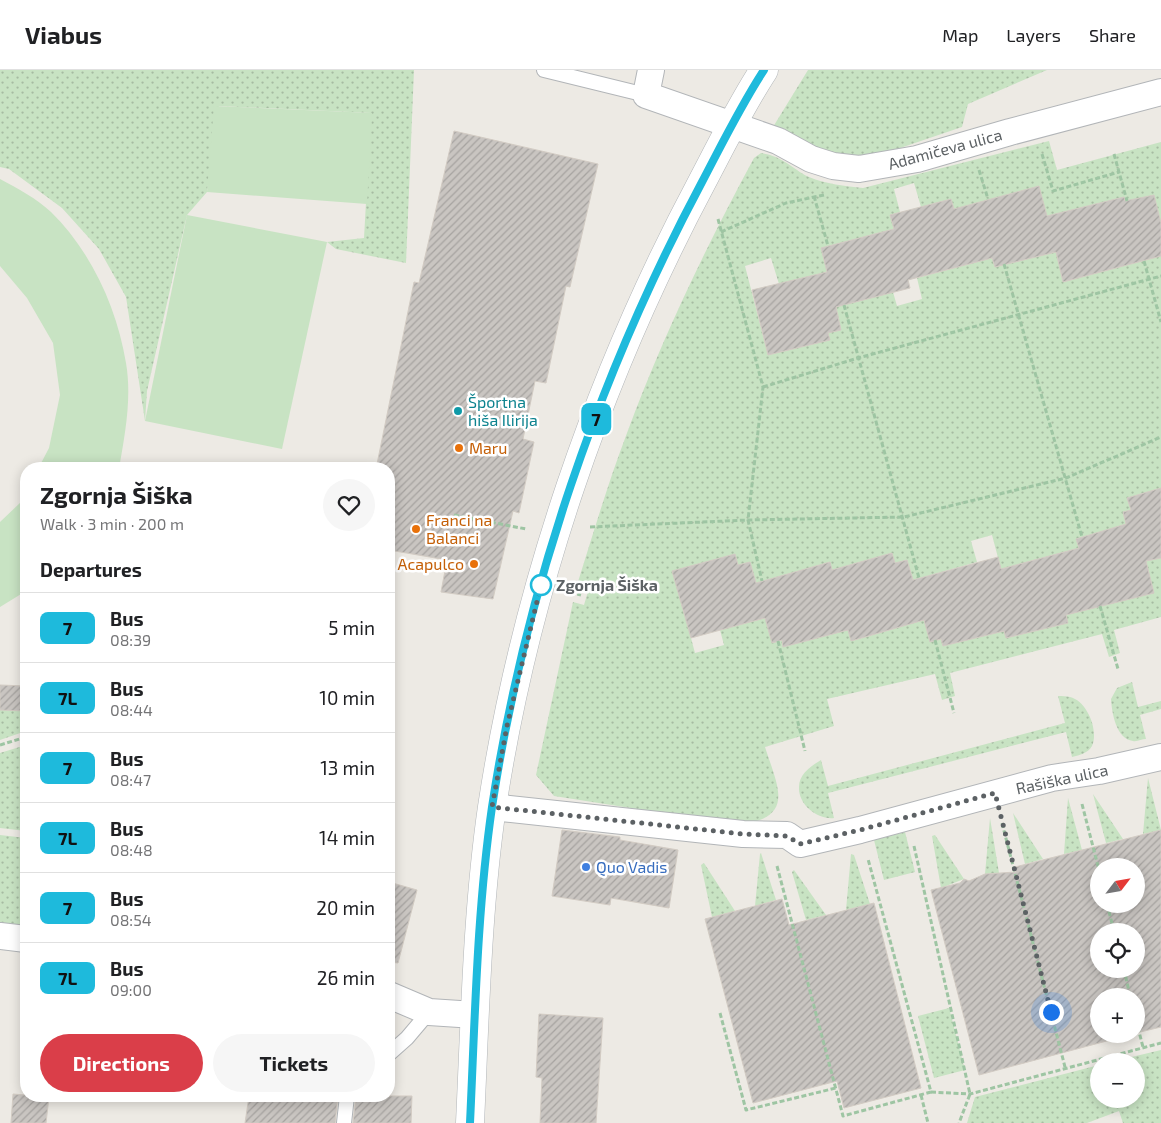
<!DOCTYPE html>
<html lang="en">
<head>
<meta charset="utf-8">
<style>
	:root { --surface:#fff; --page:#f6f6f6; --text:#202124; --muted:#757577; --line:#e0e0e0; --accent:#da3e49 }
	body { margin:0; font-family:"Exo 2",sans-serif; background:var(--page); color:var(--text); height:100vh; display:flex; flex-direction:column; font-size:19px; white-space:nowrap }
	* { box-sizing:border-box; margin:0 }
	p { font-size:16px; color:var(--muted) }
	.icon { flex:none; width:28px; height:28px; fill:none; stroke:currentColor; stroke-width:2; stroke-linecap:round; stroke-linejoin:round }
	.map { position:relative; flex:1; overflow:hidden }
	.sheet { position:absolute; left:20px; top:392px; width:375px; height:640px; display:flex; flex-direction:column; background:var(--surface); border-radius:20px; box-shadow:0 2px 12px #0003 }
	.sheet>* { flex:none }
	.badge { padding:0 10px; border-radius:8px; font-size:18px; line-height:32px }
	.needle { width:32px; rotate:59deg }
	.controls { position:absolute; left:1090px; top:788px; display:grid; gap:10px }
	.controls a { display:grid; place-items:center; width:55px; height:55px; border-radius:50%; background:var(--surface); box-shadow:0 2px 12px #0003; font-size:25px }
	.you { position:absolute; width:25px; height:25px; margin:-12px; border:4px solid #fff; border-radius:50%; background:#1a73e8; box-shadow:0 0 0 8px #1a73e833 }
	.map>.badge { position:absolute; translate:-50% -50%; box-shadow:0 0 0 2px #fff }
	h2 { padding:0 20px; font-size:19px; line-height:45px }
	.round { display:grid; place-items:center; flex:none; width:52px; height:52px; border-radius:26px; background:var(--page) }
	.headline { display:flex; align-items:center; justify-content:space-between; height:85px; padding:0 20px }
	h1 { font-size:24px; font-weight:700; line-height:38px }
	.button { display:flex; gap:10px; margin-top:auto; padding:10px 20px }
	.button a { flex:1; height:58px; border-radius:30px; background:var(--accent); color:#fff; font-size:20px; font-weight:700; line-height:58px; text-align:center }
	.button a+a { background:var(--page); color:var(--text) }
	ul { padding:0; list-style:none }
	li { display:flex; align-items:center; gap:15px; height:70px; padding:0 20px; border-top:1px solid var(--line) }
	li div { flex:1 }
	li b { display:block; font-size:19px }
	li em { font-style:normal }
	li .badge { min-width:55px; font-weight:700; text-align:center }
	header { display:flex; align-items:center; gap:30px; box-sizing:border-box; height:70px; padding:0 25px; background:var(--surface); border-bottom:1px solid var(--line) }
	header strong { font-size:24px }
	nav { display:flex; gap:28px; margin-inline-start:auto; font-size:18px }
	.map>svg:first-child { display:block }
	.grass { fill:url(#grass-dots) }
	.green { fill:#c8e3c3 }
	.building { fill:url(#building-hatch); stroke:#d2cbc3; fill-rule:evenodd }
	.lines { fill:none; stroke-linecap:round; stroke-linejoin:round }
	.lane-casing { stroke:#b2b5b8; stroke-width:16 }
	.street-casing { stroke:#b2b5b8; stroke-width:28 }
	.secondary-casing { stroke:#b1b5b8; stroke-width:29 }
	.path { stroke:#9ec5a3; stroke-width:3; stroke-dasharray:5 2.5; stroke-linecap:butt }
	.lane { stroke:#fff; stroke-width:14 }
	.street { stroke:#fff; stroke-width:26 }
	.secondary { stroke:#fff; stroke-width:28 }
	.line-casing { stroke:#fff; stroke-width:11 }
	.line { stroke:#1ebadc; stroke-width:8 }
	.walk { stroke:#5c6164; stroke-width:5; stroke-dasharray:0 9 }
	.culture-dot { fill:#0f9aa8; stroke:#fff; stroke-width:2 }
	.food-dot { fill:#e8710a; stroke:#fff; stroke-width:2 }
	.stop-dot { fill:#fff; stroke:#1ebadc; stroke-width:2.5 }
	.shop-dot { fill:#3f7fe0; stroke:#fff; stroke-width:2 }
	.labels { text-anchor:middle; stroke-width:5; stroke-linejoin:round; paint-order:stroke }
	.street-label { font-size:16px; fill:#5c6164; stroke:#fff }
	.culture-label { font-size:16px; fill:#0d838f; stroke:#fff; text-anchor:start }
	.food-label { font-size:16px; fill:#c56008; stroke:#fff; text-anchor:start }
	.stop-label { font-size:16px; font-weight:bold; fill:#5c6164; stroke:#fff; text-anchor:start }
	.shop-label { font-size:16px; fill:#366cbe; stroke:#fff; text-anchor:start }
</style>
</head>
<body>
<header>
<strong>Viabus</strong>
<nav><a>Map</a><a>Layers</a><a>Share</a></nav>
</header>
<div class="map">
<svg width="1161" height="1053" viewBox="0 0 1161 1053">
	<defs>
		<pattern id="grass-dots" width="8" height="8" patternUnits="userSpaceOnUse" patternTransform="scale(1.25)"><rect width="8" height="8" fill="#c8e3c3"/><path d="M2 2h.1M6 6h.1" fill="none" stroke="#a6bba2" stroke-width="1.8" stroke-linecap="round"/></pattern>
		<pattern id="building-hatch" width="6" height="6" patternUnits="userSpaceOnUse" patternTransform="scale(1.25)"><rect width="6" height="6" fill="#c9c5c1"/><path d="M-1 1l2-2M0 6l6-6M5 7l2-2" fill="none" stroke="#a6a3a0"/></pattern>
	</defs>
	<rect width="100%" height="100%" fill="#edeae4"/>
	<!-- grass -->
	<g class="grass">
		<polygon points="0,0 414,0 406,193 336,179 327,172 364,168 371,43 219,36 207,122 187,145 147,321 145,351 126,227 99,179 62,138 9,99 0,97"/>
		<polygon points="808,0 1047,0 968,34 962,57 865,90 823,82 773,57"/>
		<path d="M1049 71 1057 100 1161 72V153L1125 131 1124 127 1047 146 954 139 951 129 921 137 914 113 894 119 900 142 890 145 894 159 821 178 827 202 779 214 771 188 745 196 768 285 830 270 828 263 841 260 836 237 893 222 897 236 922 229 917 208 992 188 995 197 1056 182 1063 212 1161 186V418L1127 428 1131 440 1123 442 1126 454 1077 469 1079 478 1001 499 992 465 971 471 977 492 913 510 907 490 895 493 892 483 832 500 830 492 756 513 750 492 738 495 735 484 673 501 695 583 724 575 720 560 765 548 773 573 782 570 783 577 848 560 852 571 924 550 930 571 941 569 943 576 1004 561 1006 568 1067 553 1066 545 1153 523 1146 491 1161 488V547L1114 560 1120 583 1109 587 1102 564 950 603 955 626 942 630 935 604 827 629 834 656 765 677C778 718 796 747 739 755L554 726 536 705 573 532 584 535 589 518 577 515C593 464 608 413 627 363 662 268 706 177 754 88L761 83C783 86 791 98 809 107 826 114 845 116 863 118Z"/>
		<path d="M1132 612 1138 637 1161 631V639L1140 645 1146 669C1142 669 1137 672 1133 671 1116 669 1112 643 1111 629L1117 618Z"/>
		<path d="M1058 626C1062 626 1067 626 1070 627 1087 631 1099 660 1092 676 1088 683 1080 685 1072 687L1066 662 828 723 834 748C818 750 798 735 799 717 799 704 811 696 821 690L828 716 1065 653Z"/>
		<polygon points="0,640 26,641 26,661 0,670"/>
		<polygon points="26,675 26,761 0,758 0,683"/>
		<polygon points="1148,708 1161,760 1143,764"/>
		<polygon points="1093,724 1123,769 1106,773"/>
		<polygon points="1068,728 1082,780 1064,784"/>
		<polygon points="1013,743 1043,789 1025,794"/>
		<polygon points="990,748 999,803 985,804"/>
		<polygon points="905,762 915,802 884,810 874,770"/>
		<polygon points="0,765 26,768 26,857 0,855"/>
		<polygon points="935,765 964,809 941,818 932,766"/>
		<polygon points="761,783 776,830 755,836 760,784"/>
		<polygon points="851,784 854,785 870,834 846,840"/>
		<polygon points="704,793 735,841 712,847 701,795"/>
		<polygon points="794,800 826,845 806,850 792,802"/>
		<polygon points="949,938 965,1000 934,1008 918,946"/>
		<polygon points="1161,980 1161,1053 1123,1053 1119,1041 1087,1053 967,1053 975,1027 1099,995 1099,1029 1136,1029 1136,991 1115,991"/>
	</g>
	<!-- green -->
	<g class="green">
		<polygon points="214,36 372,43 367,134 207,122"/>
		<path d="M0 109C17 118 36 128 51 142 91 181 117 238 126 293 132 328 125 364 119 399H38L49 378 60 325 53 273 27 228 0 196Z"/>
		<polygon points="187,145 327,172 282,379 145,351"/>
		<polygon points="26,423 26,521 0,537 0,452 21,432"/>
	</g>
	<!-- building -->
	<g class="building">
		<polygon points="454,61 598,94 570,217 566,216 546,313 535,311 523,369 534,372 519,443 513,441 493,529 441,522 447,490 389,480 389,399 376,399 414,212 419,213"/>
		<polygon points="1039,116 1047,146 1124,127 1125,131 1154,125 1161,153 1161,186 1063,212 1056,182 995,197 992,188 908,210 910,218 836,237 841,260 828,263 830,270 768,285 752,220 827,202 821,178 894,159 890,145 951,129 954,139"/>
		<polygon points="1161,418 1161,488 1146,491 1154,523 1066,545 1068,553 1006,568 1004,561 943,576 941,569 930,572 924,550 851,571 848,560 783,577 782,570 772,573 765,548 691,568 672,501 735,484 738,495 750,492 756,513 830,492 832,500 892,483 895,493 907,490 913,510 998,487 1001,499 1079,478 1076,469 1126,454 1123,442 1131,440 1127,428"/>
		<polygon points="0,615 26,616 26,641 0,640"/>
		<polygon points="562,760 620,767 620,770 678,780 669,838 611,828 610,835 552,826"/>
		<path d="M1161 760V957L1136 963V926H1099V964H1133L979 1005 931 820 960 813 964 809 969 811 985 804 1016 802 1015 797ZM1099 796H1136V834H1099ZM1099 861H1136V899H1099Z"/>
		<polygon points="389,812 417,820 398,893 389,892"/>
		<polygon points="782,829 789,855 874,833 921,1018 844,1038 837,1011 753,1033 705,849"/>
		<polygon points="539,944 603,948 596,1053 540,1053 542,1008 536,1007"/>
		<polygon points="13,1024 49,1027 46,1053 11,1053"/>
		<polygon points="249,1026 338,1026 335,1053 245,1053"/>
		<polygon points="356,1026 412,1026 411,1053 353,1053"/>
	</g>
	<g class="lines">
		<!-- lane casing -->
		<g class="lane-casing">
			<g id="lane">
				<polyline points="544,0 646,25"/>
				<polyline points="389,984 407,968 429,942"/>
				<polyline points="344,1053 347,1026"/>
			</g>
		</g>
		<!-- street casing -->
		<g class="street-casing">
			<g id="street">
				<polyline points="651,0 646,25 778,71 811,89 833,96 859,99 917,89 1010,62 1161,22"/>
				<polyline points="492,737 743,764 787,765 800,774 860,760 1052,708 1099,701 1161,687"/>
				<polyline points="0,866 26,869"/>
				<polyline points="389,925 429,942 475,945"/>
			</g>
		</g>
		<!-- secondary casing -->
		<g class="secondary-casing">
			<path id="secondary" d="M470 1053C475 948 477 841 492 737 525 520 599 305 702 112 722 74 741 35 764 0"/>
		</g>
		<!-- path -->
		<g class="path">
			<polyline points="1042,84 1053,121 1119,102"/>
			<polyline points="1114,84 1127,131"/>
			<polyline points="979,100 988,129"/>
			<polyline points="814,126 828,176"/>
			<polyline points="718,149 763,317 748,450 762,511"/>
			<polyline points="721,162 786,133 824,125"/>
			<polyline points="1144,191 1161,252"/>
			<polyline points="1004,194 1082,467"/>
			<polyline points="844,235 919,508"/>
			<polyline points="763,317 858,288 1161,206"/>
			<polyline points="454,445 526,459"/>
			<polyline points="590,457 748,450 904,447 1066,408 1161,367"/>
			<polyline points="570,522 581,525"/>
			<polyline points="1100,536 1118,599"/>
			<polyline points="935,570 954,643"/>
			<polyline points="778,571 805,681"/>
			<polyline points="0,675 26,667"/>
			<polyline points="1082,734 1099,800"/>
			<polyline points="1002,753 1065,997"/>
			<polyline points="914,776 970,1024 959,1053"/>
			<polyline points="777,796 843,1046 931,1022 868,789"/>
			<polyline points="1107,834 1114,861"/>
			<polyline points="1124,899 1130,926"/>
			<polyline points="720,943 746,1040 836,1018"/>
			<polyline points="1136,950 1143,977"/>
			<polyline points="931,1022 970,1024 1161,973"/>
			<polyline points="921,1025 928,1053"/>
		</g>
		<!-- lane -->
		<use href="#lane" class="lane"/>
		<!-- street -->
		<use href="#street" class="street"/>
		<!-- secondary -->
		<use href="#secondary" class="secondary"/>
	</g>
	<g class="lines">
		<!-- line casing -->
		<g class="line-casing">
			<path id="line" d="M470 1053C475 948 477 841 492 737 525 520 599 305 702 112 722 74 741 35 764 0"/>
		</g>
		<!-- line -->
		<use href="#line" class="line"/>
		<!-- walk -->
		<polyline class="walk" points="541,515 507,656 492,737 743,764 787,766 800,774 860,760 995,723 1051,942"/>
	</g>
	<!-- markers -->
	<circle class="culture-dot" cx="458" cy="341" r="5"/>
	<g class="food-dot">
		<circle cx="459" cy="378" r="5"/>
		<circle cx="416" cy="459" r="5"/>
		<circle cx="474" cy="494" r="5"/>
	</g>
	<circle class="stop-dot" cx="541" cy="515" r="10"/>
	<circle class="shop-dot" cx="586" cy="797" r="5"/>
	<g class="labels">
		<!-- street labels -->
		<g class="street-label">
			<text transform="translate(945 79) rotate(-15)" y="6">Adamičeva ulica</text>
			<text transform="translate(1062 709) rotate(-12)" y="6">Rašiška ulica</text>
		</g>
		<!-- culture labels -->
		<g class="culture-label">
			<text x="468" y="338">Športna<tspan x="468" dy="18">hiša Ilirija</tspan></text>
		</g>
		<!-- food labels -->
		<g class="food-label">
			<text x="469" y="384">Maru</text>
			<text x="426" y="456">Franci na<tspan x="426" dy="18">Balanci</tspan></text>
			<text x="464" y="500" text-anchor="end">Acapulco</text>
		</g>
		<!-- stop labels -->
		<g class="stop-label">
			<text x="556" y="521">Zgornja Šiška</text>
		</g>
		<!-- shop labels -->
		<g class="shop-label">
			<text x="596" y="803">Quo Vadis</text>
		</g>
	</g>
</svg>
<div class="controls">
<a><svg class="needle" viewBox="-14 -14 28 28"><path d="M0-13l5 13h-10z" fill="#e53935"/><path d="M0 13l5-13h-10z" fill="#757577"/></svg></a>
<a><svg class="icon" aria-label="locate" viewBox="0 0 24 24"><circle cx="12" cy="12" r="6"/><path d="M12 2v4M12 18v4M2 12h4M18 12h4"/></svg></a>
<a>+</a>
<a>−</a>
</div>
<div class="you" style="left:1051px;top:942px"></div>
<b class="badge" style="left:596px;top:349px;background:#1ebadc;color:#111">7</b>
<section class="sheet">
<div class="headline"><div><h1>Zgornja Šiška</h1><p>Walk · 3 min · 200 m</p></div><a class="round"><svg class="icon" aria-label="heart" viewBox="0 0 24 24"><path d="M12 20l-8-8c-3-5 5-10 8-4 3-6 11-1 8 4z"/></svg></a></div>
<h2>Departures</h2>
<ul>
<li><span class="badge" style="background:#1ebadc;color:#111">7</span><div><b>Bus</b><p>08:39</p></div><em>5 min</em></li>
<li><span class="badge" style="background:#1ebadc;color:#111">7L</span><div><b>Bus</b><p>08:44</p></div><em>10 min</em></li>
<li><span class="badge" style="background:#1ebadc;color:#111">7</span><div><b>Bus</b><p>08:47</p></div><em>13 min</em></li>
<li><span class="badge" style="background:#1ebadc;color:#111">7L</span><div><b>Bus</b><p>08:48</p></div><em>14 min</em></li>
<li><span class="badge" style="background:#1ebadc;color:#111">7</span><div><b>Bus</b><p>08:54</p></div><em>20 min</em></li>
<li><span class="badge" style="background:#1ebadc;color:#111">7L</span><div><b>Bus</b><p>09:00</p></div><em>26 min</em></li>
</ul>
<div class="button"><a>Directions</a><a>Tickets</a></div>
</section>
</div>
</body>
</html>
